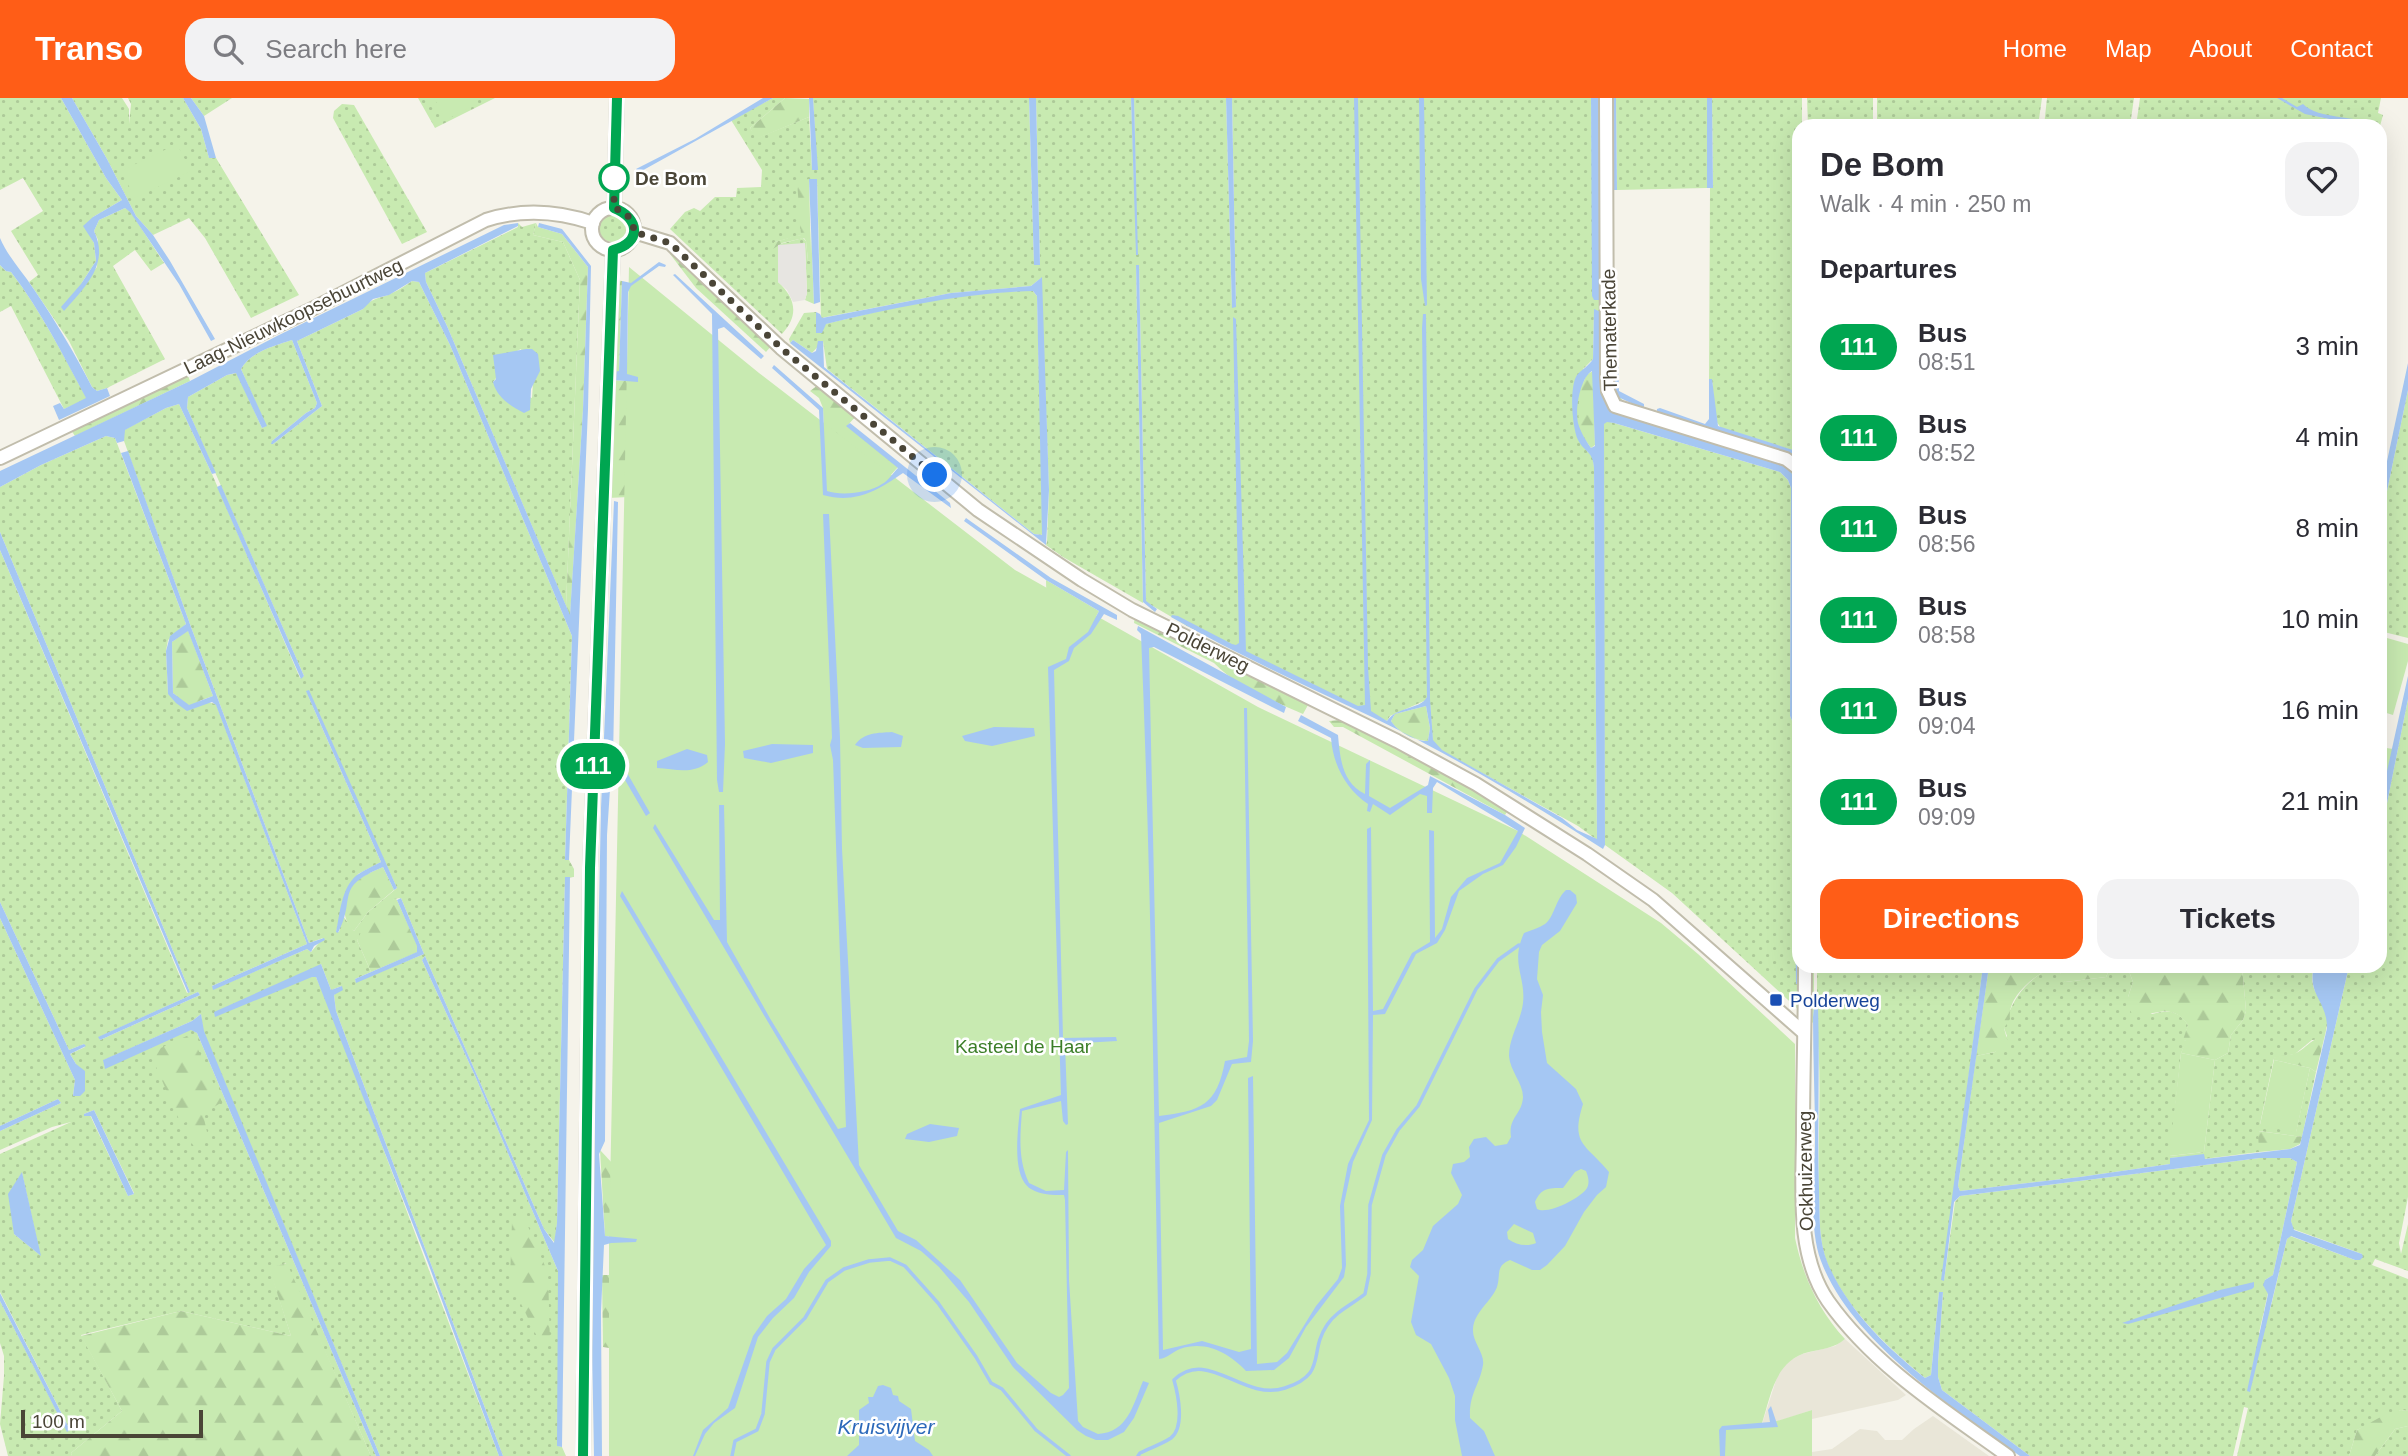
<!DOCTYPE html>
<html lang="en">
<head>
<meta charset="utf-8">
<style>
	:root { --surface:#fff; --page:#f2f2f3; --text:#2b2b33; --muted:#7c7c81; --accent:#ff5d17 }
	body { margin:0; font-family:Helvetica,sans-serif; background:var(--page); color:var(--text); height:100vh; display:flex; flex-direction:column; font-size:26px; white-space:nowrap }
	* { box-sizing:border-box; margin:0 }
	p { font-size:23px; color:var(--muted) }
	.icon { flex:none; width:38px; height:38px; fill:none; stroke:currentColor; stroke-width:2; stroke-linecap:round; stroke-linejoin:round }
	.map { position:relative; flex:1; overflow:hidden }
	.side { position:absolute; left:1792px; top:21px; width:595px; height:854px; display:flex; flex-direction:column; background:var(--surface); border-radius:21px; box-shadow:0 7px 28px #0002 }
	.side>* { flex:none }
	.badge { padding:0 14px; border-radius:23px; font-size:24px; line-height:46px }
	.scale { position:absolute; left:21px; bottom:18px; width:182px; box-sizing:border-box; padding-left:7px; border:4px solid #4a4537; border-top:0; font-size:19px; line-height:24px; white-space:nowrap; color:#4a4537; -webkit-text-stroke:5px #fff; paint-order:stroke }
	.you { position:absolute; width:35px; height:35px; margin:-18px; border:5px solid #fff; border-radius:50%; background:#1a73e8; box-shadow:0 0 0 10px #1a73e833 }
	.map>.badge { position:absolute; translate:-50% -50%; box-shadow:0 0 0 4px #fff }
	h2 { padding:0 28px; font-size:26px; line-height:63px }
	.round { display:grid; place-items:center; flex:none; width:74px; height:74px; border-radius:21px; background:var(--page) }
	.headline { display:flex; align-items:center; justify-content:space-between; height:119px; padding:0 28px }
	h1 { font-size:33px; font-weight:700; line-height:52px }
	.action { display:flex; gap:14px; margin-top:auto; padding:14px 28px }
	.action a { flex:1; height:80px; border-radius:21px; background:var(--accent); color:#fff; font-size:28px; font-weight:700; line-height:80px; text-align:center }
	.action a+a { background:var(--page); color:var(--text) }
	ul { padding:0; list-style:none }
	li { display:flex; align-items:center; gap:21px; height:91px; padding:0 28px }
	li div { flex:1 }
	li b { display:block; font-size:26px }
	li em { font-style:normal }
	li .badge { min-width:77px; font-weight:700; text-align:center }
	header { display:flex; align-items:center; gap:42px; box-sizing:border-box; height:98px; padding:0 35px; background:var(--accent); color:#fff }
	header strong { font-size:33px }
	nav { display:flex; gap:38px; margin-inline-start:auto; font-size:24px }
	.search { width:490px; height:63px; background:var(--page); display:flex; align-items:center; gap:18px; box-sizing:border-box; padding:0 24px; border-radius:21px; color:var(--muted); font-size:26px }
	.map>svg:first-child { display:block }
	.residential { fill:#e9e6d8 }
	.grass { fill:url(#grass-dots); fill-rule:evenodd }
	.forest { fill:url(#forest-firs) }
	.park { fill:#c8eab1 }
	.parking { fill:#e7e5e1 }
	.water { fill:#a5c7f3; fill-rule:evenodd }
	.lines { fill:none; stroke-linecap:round; stroke-linejoin:round }
	.stream { stroke:#a5c7f3; stroke-width:3.5 }
	.minor-casing { stroke:#c1bdac; stroke-width:16 }
	.minor { stroke:#fff; stroke-width:12 }
	.line-casing { stroke:#fff; stroke-width:16 }
	.line { stroke:#00a651; stroke-width:10 }
	.walk { stroke:#4a4537; stroke-width:7; stroke-dasharray:0 12.6 }
	.stop-dot { fill:#fff; stroke:#00a651; stroke-width:3.5 }
	.transit-dot { fill:#1a4fb4; stroke:#fff; stroke-width:2.5 }
	.labels { text-anchor:middle; stroke-width:5; stroke-linejoin:round; paint-order:stroke }
	.stop-label { font-size:19px; font-weight:bold; fill:#4a4537; stroke:#fff; text-anchor:start }
	.street-label { font-size:19px; fill:#4a4537; stroke:#fff }
	.transit-label { font-size:19px; fill:#164399; stroke:#fff; text-anchor:start }
	.park-label { font-size:19px; fill:#3b7e28; stroke:#fff }
	.water-label { font-size:21px; font-style:italic; fill:#2c69ba; stroke:#fff }
</style>
</head>
<body>
<header>
<strong>Transo</strong>
<div class="search"><svg class="icon" aria-label="search" viewBox="0 0 24 24"><circle cx="10" cy="10" r="6"/><path d="M15 15l6 6"/></svg>Search here</div>
<nav><a>Home</a><a>Map</a><a>About</a><a>Contact</a></nav>
</header>
<div class="map">
<svg width="2408" height="1358" viewBox="0 0 2408 1358">
	<defs>
		<pattern id="grass-dots" width="8" height="8" patternUnits="userSpaceOnUse" patternTransform="scale(1.75)"><rect width="8" height="8" fill="#c8eab1"/><path d="M2 2h.1M6 6h.1" fill="none" stroke="#adca99" stroke-width="1.8" stroke-linecap="round"/></pattern>
		<pattern id="forest-firs" width="22" height="20" patternUnits="userSpaceOnUse" patternTransform="scale(1.75)"><rect width="22" height="20" fill="#c8eab1"/><path d="M5 1l3.5 6h-7zM16 11l3.5 6h-7z" fill="#adca99"/></pattern>
	</defs>
	<rect width="100%" height="100%" fill="#f5f3ea"/>
	<!-- residential -->
	<g class="residential">
		<polygon points="1845,1241 1906,1297 1898,1302 1812,1321 1812,1312 1761,1329 1779,1273 1787,1264 1802,1256 1835,1248"/>
		<polygon points="1933,1318 1989,1358 1812,1358 1812,1354 1832,1351 1860,1331 1877,1333 1885,1342 1902,1342 1914,1331"/>
	</g>
	<!-- grass -->
	<g class="grass">
		<polygon points="0,0 61,0 106,80 122,102 93,119 89,136 94,145 96,163 81,186 97,169 98,142 94,133 99,122 125,110 130,113 164,165 151,173 135,152 113,168 165,261 107,290 97,293 92,289 69,243 29,184 38,177 11,133 43,113 23,80 0,92"/>
		<polygon points="72,0 122,0 129,11 129,26 131,6 128,0 183,0 201,31 209,60 216,60 299,197 251,220 205,140 189,120 153,137 136,118 107,61"/>
		<polygon points="191,0 232,0 204,18"/>
		<polygon points="418,0 495,0 435,30"/>
		<path d="M773 0H785L750 30 757 40 809 19 812 71 815 35 813 0H1029L1034 166 1040 167 1036 0H1131L1137 157 1134 0H1226L1232 209H1236L1232 0H1591L1592 64 1603 201 1599 0H1612L1614 290 1623 303 1642 311 1795 353 1721 330 1716 323 1712 282 1709 281 1710 90H1713L1712 0H1802V28H1799V390L1796 380 1608 309 1602 295 1601 214 1594 212 1593 261 1583 271 1587 353 1593 359 1594 370 1597 742 1578 728 1433 648 1430 605 1424 603 1390 618 1387 623 1187 528 1146 504 1139 167 1136 168 1143 505 1063 459 1043 445 1046 447 1047 444 1049 392 1041 180 1031 188 951 195 821 220 817 82 809 81 801 137 775 144 776 147 803 140 806 143 808 163 810 162 811 132 814 206 805 202 807 195 805 146 778 164V184C796 200 799 218 782 236L670 131 685 114 694 110 700 113 715 99H736L737 90 761 89 762 72 731 22Z"/>
		<polygon points="1616,0 1707,0 1707,90 1617,92"/>
		<polygon points="1807,0 1873,0 1873,28 1808,28"/>
		<polygon points="1877,0 2042,0 2038,28 1877,28"/>
		<polygon points="2047,0 2134,0 2130,28 2044,28"/>
		<polygon points="2140,0 2381,0 2378,15 2383,17 2380,28 2315,18 2363,28 2136,28"/>
		<polygon points="342,6 354,7 427,134 402,146 333,20 334,13"/>
		<circle cx="613" cy="130" r="14"/>
		<path d="M518 125 522 129 536 125 533 137 563 144 580 182 566 508 447 228 426 184 425 175 518 129ZM521 251 533 285 532 300 493 284 517 253Z"/>
		<path d="M0 167 6 173 11 174C41 213 63 257 87 301L64 311 11 208 0 214Z"/>
		<path d="M412 183 419 184 450 247 572 538 565 761 569 762 574 771V779L565 780 557 1125 555 1145 544 1131 425 858 422 862 476 980 558 1173V1348L562 1349 566 1358H503L336 913 334 897 342 888 331 892 321 866 312 878 316 879 337 928 499 1358H380L203 933 201 916 192 923 104 962 105 970 191 931 197 935 376 1358H371L286 1165 270 1171 291 1238 181 1213 81 1237 122 1313 71 1355 72 1358H8L0 1326 4 1278V1258L0 1245V1203L67 1333 70 1332 0 1194V1056L71 1024 52 1029 0 1052V1033L61 1005 58 1001 0 1028V820L75 982 73 998H80L76 966 70 956 85 949 84 946 69 952 0 804V452L187 895 190 894 0 434V389L41 367 106 338 115 340 186 526 168 542 166 553 168 596 216 606 307 846 212 888 214 891 307 851 311 854 323 840 309 845 191 529 124 343V332L166 310 179 306 212 376 300 580 304 578 187 310 188 299 227 277 237 275 262 330 266 328 241 271C250 254 274 248 292 242L317 305 315 310 306 315 272 343 273 346 322 308 297 243 363 211C371 199 381 201 392 195 399 192 406 187 412 183ZM306 593 397 790 368 814 354 833 343 818 339 834H336L340 818 358 776 381 764ZM401 800 424 856 356 884 355 881 371 874 357 842 394 801ZM198 894 200 897 100 942 99 939ZM94 1012 134 1095V1096L128 1098 90 1017 84 1016ZM22 1075 40 1156V1157L14 1136Z"/>
		<polygon points="1032,192 1037,198 1043,437 1034,436 827,271 823,243 812,255 793,242 790,245 789,241 804,215 816,214 816,234 825,226 888,211 960,197"/>
		<polygon points="2408,292 2408,540 2380,533 2380,427"/>
		<path d="M1607 323 1780 374 1788 382 1791 390 1790 618 1793 625 1798 885 1799 715V868H1814V897L1817 896V868H1983L1942 1182H1944L1955 1104 1960 1098 2260 1060H2290L2297 1064 2273 1177 2265 1182 2268 1195 2259 1235H2262L2271 1208 2287 1141 2290 1138 2355 1162 2362 1159V1156L2293 1131 2291 1123 2349 868H2380V740L2408 601V1099L2399 1145 2401 1156 2408 1126V1173L2375 1161 2372 1167 2408 1181V1313L2401 1312 2357 1332 2349 1358H2237L2248 1310 2244 1309 2233 1358H2030L1942 1292 1938 1279V1264L1943 1194H1939L1931 1277 1925 1280C1887 1249 1848 1212 1828 1167 1818 1143 1820 1118 1819 1093 1817 1032 1824 970 1814 910L1813 925 1672 795 1605 747 1602 355 1603 326Z"/>
		<path d="M2054 868H2060V874L2065 884 2106 879 2111 868H2127L2133 884 2128 899 2152 916C2169 912 2178 912 2188 927L2184 942 2187 943 2181 955 2170 1058 2204 1054 2215 962 2228 955 2231 937 2243 922 2246 913 2242 868H2314C2307 896 2323 897 2327 917 2328 925 2326 933 2324 941L2312 942 2295 956 2274 960 2260 1026 2296 1034 2310 970 2316 974 2302 1039 2259 1033V1054L2204 1061V1057L2170 1060V1066L2080 1079 1960 1093 1958 1088 1976 958 1995 954 2007 938 2004 930C2012 900 2026 882 2054 868Z"/>
		<polygon points="2408,1328 2408,1358 2375,1358 2395,1331"/>
	</g>
	<!-- forest -->
	<g class="forest">
		<polygon points="785,0 809,1 809,19 756,41 750,30"/>
		<path d="M809 81 811 162 808 163 806 143 804 140 782 145 773 151 774 144C784 142 791 138 801 137L797 83Z"/>
		<polygon points="536,125 538,129 562,136 588,169 583,311 570,519 566,508 580,182 563,144 533,137"/>
		<polygon points="670,153 772,247 766,254 696,190 670,156"/>
		<polygon points="616,182 622,183 619,274 614,274"/>
		<path d="M1593 273 1595 347 1591 350C1573 327 1577 303 1586 277Z"/>
		<polygon points="187,275 190,283 75,338 71,332"/>
		<polygon points="613,282 638,284 629,399 608,400"/>
		<polygon points="818,287 856,318 847,328 898,369 882,387 827,393 823,310 819,300 810,293"/>
		<polygon points="1046,482 1099,513 1088,534 1048,569"/>
		<path d="M1135 517 1202 551 1216 563 1232 567 1308 607 1303 616C1273 603 1237 589 1214 565L1134 525Z"/>
		<polygon points="188,532 213,598 188,607 173,595 172,544"/>
		<path d="M1426 608 1430 630 1428 643C1416 643 1397 634 1391 623L1395 616Z"/>
		<polygon points="1341,622 1444,674 1508,712 1505,717 1343,629 1334,629 1329,623"/>
		<polygon points="2380,649 2393,651 2380,705"/>
		<path d="M383 769 394 792 368 814 354 833C338 819 343 790 362 779 368 775 376 772 383 769Z"/>
		<path d="M395 800 397 802 418 849V854L371 874 357 842C365 824 379 811 395 800Z"/>
		<path d="M1989 868H2054C2035 877 2007 898 2010 921L2004 930 2008 945 1995 954 1976 958Z"/>
		<polygon points="2060,868 2111,868 2106,879 2065,884 2061,881"/>
		<path d="M2127 868H2242L2246 913 2243 922 2231 937 2228 955 2215 962 2181 955 2186 943 2183 942 2188 927C2171 903 2156 919 2132 916L2126 905 2133 884Z"/>
		<polygon points="191,936 222,1004 203,1016 209,1043 195,1050 187,1038 194,1021 181,1026 150,955"/>
		<path d="M2319 940 2324 941 2316 974 2310 970 2274 962 2273 960C2281 957 2291 958 2298 954 2306 950 2309 943 2319 940Z"/>
		<polygon points="2258,1033 2302,1039 2300,1046 2290,1051 2259,1054"/>
		<polygon points="600,1052 614,1067 637,1141 605,1138"/>
		<polygon points="521,1112 548,1175 550,1246 541,1247 510,1183 512,1123"/>
		<polygon points="287,1165 371,1358 72,1358 71,1355 122,1313 81,1238 181,1213 291,1238 269,1170"/>
		<polygon points="602,1177 610,1177 621,1252 603,1249"/>
		<polygon points="2401,1312 2408,1313 2408,1328 2395,1331 2375,1358 2349,1358 2357,1332 2386,1316"/>
	</g>
	<!-- park -->
	<g class="park">
		<polygon points="434,0 475,0 478,5 446,22"/>
		<polygon points="177,46 191,73 135,100 121,73"/>
		<path d="M629 169 759 275 1015 472 1258 609 1518 733 1661 825 1698 856 1795 946V1140C1803 1178 1818 1212 1845 1241 1835 1250 1822 1251 1809 1254 1774 1262 1771 1299 1761 1328L1812 1312V1358H609V1141Z"/>
		<polygon points="2380,538 2408,546 2408,563 2393,617 2380,613"/>
		<polygon points="2181,955 2215,962 2204,1054 2169,1058"/>
		<polygon points="2274,962 2310,970 2296,1035 2260,1027"/>
	</g>
	<!-- parking -->
	<polygon class="parking" points="805,145 807,195 805,202 793,204 787,192 778,184 778,147"/>
	<!-- water -->
	<g class="water">
		<path d="M61 0H72L107 61 136 118 153 137 170 163 215 241 211 243 179 186 130 114 125 110 99 122 94 133C110 166 85 189 64 213L61 209 81 186 96 163 94 145 83 128 93 119 122 102 106 80Z"/>
		<polygon points="183,0 191,0 204,18 216,60 209,60 201,31"/>
		<polygon points="763,0 773,0 638,75 636,71 695,41"/>
		<polygon points="809,0 813,0 818,72 812,72"/>
		<polygon points="1029,0 1036,0 1040,167 1034,167"/>
		<polygon points="1131,0 1134,0 1138,157 1136,157"/>
		<polygon points="1226,0 1232,0 1236,209 1232,210"/>
		<path d="M1354 0H1358L1368 569 1371 613 1387 623C1397 608 1420 612 1427 599L1422 230 1423 216H1426L1430 601 1433 642 1442 652 1562 720 1577 732 1597 741 1594 370C1593 353 1585 355 1578 342 1572 330 1569 289 1577 277 1582 271 1589 268 1593 261L1594 211 1601 214 1602 295 1608 309 1617 314 1776 363C1788 371 1795 376 1799 390L1798 886H1796L1793 625 1790 618 1791 390 1788 382 1780 374 1614 325 1607 324 1604 326 1605 747 1603 751C1528 703 1452 657 1372 619 1304 587 1236 556 1171 519L1172 517 1178 518 1232 546 1236 547 1239 545 1233 219 1236 221 1246 553 1358 608 1365 607ZM1592 273 1595 348 1591 350C1586 343 1580 333 1578 325 1575 311 1580 280 1592 273ZM1426 608 1430 630 1428 643C1416 644 1397 633 1391 623L1395 616Z"/>
		<polygon points="1419,0 1424,0 1427,207 1425,208 1421,181"/>
		<polygon points="1591,0 1599,0 1603,202 1594,202 1592,198"/>
		<polygon points="1612,0 1616,0 1617,92 1611,92"/>
		<polygon points="1707,0 1712,0 1713,90 1707,90"/>
		<path d="M2277 0H2282L2297 9 2303 6C2318 22 2359 17 2378 28H2363L2305 16Z"/>
		<polygon points="809,81 817,81 820,204 814,206"/>
		<path d="M518 125V128L425 175 426 184 447 228 570 517 583 311 588 169 562 136 538 129 539 125 562 131 591 168 588 311 569 762H565L572 538 450 247 419 184 412 183 389 197 373 201 363 211 297 243 322 308 273 346H271L272 343 306 315 315 310 317 305 292 242C274 248 250 254 241 271L267 328 262 330 236 275 227 277 188 299 187 310 216 375 212 376 179 306 166 310 125 332 124 343 117 345 115 340 106 338 41 367 0 389V373L190 283 277 238 504 127Z"/>
		<path d="M0 140C8 159 22 173 33 190 55 222 74 254 92 289L97 293 107 290 110 298 59 322 53 308 60 305 64 311 86 300C63 257 41 213 11 174L6 173 0 167Z"/>
		<polygon points="659,164 666,167 665,169 659,168 631,188 628,194 627,276 638,279 638,284 613,282 614,274 619,273 622,183 631,185"/>
		<polygon points="1136,167 1139,167 1146,503 1157,511 1155,514 1143,504"/>
		<polygon points="675,176 764,258 761,261 724,229 718,231 725,646 723,694 719,694 717,682 712,216 673,177"/>
		<path d="M1042 179 1049 392 1046 447 790 245 793 242 812 255 816 253 818 243H823L824 269 1034 436 1042 437 1037 198 1033 193C962 195 894 210 826 226L822 235H816V214L820 216 822 220 951 195 1031 188Z"/>
		<polygon points="1617,233 1619,293 1644,306 1644,311 1618,299 1614,290 1613,277 1614,235"/>
		<path d="M526 251H532L538 256 540 273 531 291 530 312 524 315C511 308 497 300 493 284L496 281 493 257Z"/>
		<polygon points="2408,265 2408,292 2380,427 2380,396"/>
		<path d="M774 267 823 310 827 393C841 398 869 395 882 386 888 383 893 375 898 370L846 328 850 325 950 405 951 410 903 375C877 393 855 406 823 397L819 312 772 270Z"/>
		<polygon points="1709,281 1712,281 1718,328 1796,353 1794,356 1657,316 1657,311 1660,310 1705,326 1709,321"/>
		<path d="M128 353 191 529 309 845 324 840 325 842 314 848 311 854 307 851 213 892 212 888 307 846 216 607 212 604 187 613 176 605 168 596 166 553 170 538 186 526 121 355ZM188 533 213 598 189 607 173 595 172 544Z"/>
		<polygon points="221,387 304,578 301,581 217,389"/>
		<polygon points="614,403 618,404 613,661 622,666 650,715 646,718 621,675 611,676 607,737 605,1043 599,1056 605,1138 637,1141 636,1144 611,1145 604,1147 601,1214 602,1358 594,1358 591,1195 601,710"/>
		<path d="M823 416H829L840 640 842 751 859 1067 898 1133 916 1142 960 1182 1017 1265 1051 1295 1059 1299 1063 1297 1069 1290 1065 1102 1064 1097C1052 1097 1041 1097 1031 1091 1011 1079 1018 1032 1020 1011L1061 997 1048 569 1066 561 1069 549 1088 534 1099 513 1046 482 964 423 966 420 1051 480 1117 517V522L1104 516 1091 536 1074 550 1069 563 1054 572 1063 940 1116 939 1117 943 1065 946 1068 1026 1066 1027 1063 1023 1061 1003 1022 1013C1020 1039 1018 1062 1029 1085L1046 1093 1064 1092 1066 1054 1068 1052 1069 1182 1078 1323 1083 1329 1098 1336C1128 1334 1133 1307 1143 1283L1149 1285 1134 1320 1124 1334 1108 1342H1096L1086 1338 1077 1332 1013 1269 969 1204 939 1169 921 1153 896 1140 653 730 655 726 714 822H720L719 707H724L727 844 771 922 838 1031 846 1029 833 662 830 647 832 640Z"/>
		<polygon points="0,434 190,894 188,895 0,452"/>
		<path d="M1138 528 1286 609 1284 615 1154 549 1149 550 1159 1018C1201 1013 1217 1007 1225 963L1247 959 1249 943 1244 610H1247L1253 943 1251 964 1232 966 1217 1002 1211 1008 1159 1025 1163 1252 1202 1243 1239 1254 1251 1251 1248 980 1253 978 1257 1266 1277 1264 1287 1255 1316 1208 1338 1181 1342 1170 1340 1108 1348 1066 1369 1022 1367 731 1371 729 1373 913 1383 911 1412 855 1430 844 1429 732 1434 733 1435 840 1442 831 1451 799 1467 780 1500 765 1518 733 1437 684 1433 690 1432 715H1427V698L1420 696 1390 717 1373 706 1370 714 1367 713 1368 706C1346 691 1333 667 1331 640L1298 623 1301 617 1338 637C1340 660 1342 685 1365 696L1366 666 1370 662 1369 698 1390 710 1428 687 1430 678 1505 717 1525 730 1516 749 1503 767 1483 776 1459 793 1445 832 1437 845 1416 856 1385 916 1373 917 1372 1022 1353 1064 1344 1106 1346 1167 1344 1179 1306 1229 1289 1260 1274 1272 1246 1273C1229 1255 1206 1242 1180 1251 1172 1254 1168 1260 1159 1261 1154 1019 1151 777 1141 536L1137 532Z"/>
		<polygon points="2408,578 2408,601 2380,740 2380,705"/>
		<path d="M309 592 397 790 394 792 383 769C333 790 357 799 338 835L336 834C340 816 341 790 357 777 364 772 373 768 381 764L306 593Z"/>
		<polygon points="994,629 1034,630 1035,638 992,648 965,643 962,638"/>
		<path d="M892 634 903 638 901 649 863 650 855 647C864 634 878 635 892 634Z"/>
		<polygon points="772,646 813,647 813,655 771,665 744,660 743,653"/>
		<path d="M687 651 707 657 708 664C693 677 675 671 657 670V663Z"/>
		<polygon points="565,779 570,779 562,1349 557,1348 558,1173 476,980 422,862 425,858 544,1131 554,1145 557,1125"/>
		<path d="M1566 792H1570L1576 797 1577 805 1560 833 1542 847 1539 854 1537 881 1543 897 1541 914 1542 934 1547 965 1576 991 1583 1006C1570 1047 1586 1046 1609 1074L1606 1089 1597 1097 1584 1114 1565 1148 1547 1167 1540 1172H1532L1510 1162C1495 1168 1501 1177 1497 1189 1491 1204 1474 1214 1473 1231 1472 1244 1485 1255 1483 1267 1479 1289 1469 1295 1470 1320L1484 1333 1495 1358H1462L1455 1322V1298L1449 1280 1431 1246 1416 1237 1411 1224 1419 1178 1410 1169 1412 1162 1423 1152 1433 1128 1458 1106 1462 1097 1451 1075 1453 1066 1464 1064 1470 1059 1469 1049 1474 1041 1486 1039 1495 1048 1507 1046 1511 1039C1508 1019 1522 1017 1523 999 1523 985 1510 973 1509 958 1509 939 1521 923 1523 905 1526 878 1510 866 1524 835 1531 832 1539 830 1545 826 1555 818 1555 802 1566 792ZM1581 1071 1586 1073C1588 1078 1590 1084 1587 1090 1581 1100 1548 1117 1537 1111L1535 1104C1541 1090 1548 1090 1563 1090L1575 1074ZM1514 1126 1533 1135 1536 1145C1527 1149 1516 1147 1508 1141L1507 1134Z"/>
		<polygon points="622,793 831,1143 831,1148 809,1174 794,1200 773,1220 758,1239 735,1310 714,1325 705,1336 695,1358 693,1358 703,1332 728,1310 753,1238 767,1218 786,1201 804,1171 826,1147 620,798"/>
		<polygon points="401,800 424,856 356,885 355,881 417,854 417,848 397,802"/>
		<polygon points="0,804 69,952 84,946 86,948 70,956 76,966 85,973 85,993 80,998 73,998 75,982 0,820"/>
		<polygon points="321,866 331,892 342,888 343,892 334,897 336,913 503,1358 499,1358 428,1165 316,879 312,879 215,919 214,914"/>
		<path d="M1983 868H1989L1958 1088 1960 1093 2080 1079 2170 1066V1060L2204 1056 2205 1061 2290 1051 2300 1047 2327 930C2327 902 2307 898 2314 868H2349L2291 1123 2294 1132 2362 1156 2363 1159 2360 1162H2355L2291 1138 2287 1141 2250 1294 2247 1293 2268 1196 2263 1187 2265 1182 2273 1177 2297 1064 2290 1060H2260L1960 1098 1954 1104 1944 1183 1941 1182Z"/>
		<polygon points="198,894 200,897 100,942 98,939"/>
		<path d="M1818 909C1820 970 1817 1031 1819 1092 1820 1118 1818 1142 1828 1166 1848 1212 1887 1250 1925 1280L1931 1277 1939 1194H1943L1938 1264V1279L1942 1292 2030 1358H2020C1953 1310 1851 1243 1821 1163 1808 1129 1815 1077 1815 1041 1815 1001 1813 960 1813 919L1814 910Z"/>
		<polygon points="201,916 204,933 380,1358 376,1358 197,935 191,932 105,971 103,962 192,923"/>
		<polygon points="58,1001 61,1005 0,1033 0,1028"/>
		<polygon points="94,1012 134,1096 128,1098 91,1018 84,1018 84,1016"/>
		<polygon points="930,1026 959,1030 957,1038 929,1044 905,1041 907,1036"/>
		<polygon points="22,1074 41,1158 14,1136 8,1096"/>
		<polygon points="2254,1184 2254,1189 2252,1191 2128,1226 2122,1225 2220,1192"/>
		<polygon points="0,1195 70,1332 67,1334 0,1203"/>
		<polygon points="883,1287 891,1290 893,1297 898,1298 899,1303 911,1311 915,1343 929,1352 933,1358 847,1358 859,1347 859,1312 869,1305 868,1299 873,1299 878,1288"/>
		<polygon points="1771,1308 1778,1329 1726,1332 1725,1358 1720,1358 1719,1332 1722,1328 1770,1324 1768,1312"/>
	</g>
	<g class="lines">
		<!-- stream -->
		<g class="stream">
			<polyline points="732,1358 735,1343 757,1332 763,1316 768,1264 774,1251 805,1220 827,1183 844,1171 869,1163 890,1161 905,1168 938,1205 976,1259 991,1285 1002,1291 1036,1332 1069,1358"/>
			<path d="M1138 1358 1140 1355C1150 1350 1162 1346 1171 1340 1185 1329 1178 1296 1174 1282 1208 1249 1243 1304 1285 1290 1328 1276 1308 1255 1327 1227 1335 1214 1353 1206 1365 1196L1369 1176 1370 1107 1384 1057 1398 1032 1418 1008 1476 891 1498 862 1519 847"/>
		</g>
		<!-- minor casing -->
		<g class="minor-casing">
			<g id="minor">
				<polyline points="1606,0 1607,281 1608,293 1615,308 1786,361 1799,371"/>
				<polyline points="614,110 617,0"/>
				<circle cx="613" cy="131" r="21"/>
				<polyline points="634,134 670,145 781,250 978,412 1082,482 1132,512 1397,643 1476,686 1587,756 1653,802 1803,934"/>
				<path d="M0 360 308 213 486 122C521 111 558 113 593 125"/>
				<path d="M1805 868C1805 923 1803 978 1803 1033 1803 1088 1795 1155 1828 1203 1874 1268 1944 1312 2008 1358"/>
				<polyline points="583,1358 590,770 613,152"/>
			</g>
		</g>
		<!-- minor -->
		<use href="#minor" class="minor"/>
	</g>
	<g class="lines">
		<!-- line casing -->
		<g class="line-casing">
			<path id="line" d="M583 1358 590 770 613 152C642 145 640 120 614 110L617 0"/>
		</g>
		<!-- line -->
		<use href="#line" class="line"/>
		<!-- walk -->
		<path class="walk" d="M614 80V78V110C627 115 633 120 634 134L670 145 781 250 935 377"/>
	</g>
	<!-- markers -->
	<circle class="stop-dot" cx="614" cy="80" r="14"/>
	<rect class="transit-dot" x="1769" y="895" width="14" height="14" rx="3.5"/>
	<g class="labels">
		<!-- stop labels -->
		<g class="stop-label">
			<text x="635" y="87">De Bom</text>
		</g>
		<!-- street labels -->
		<g class="street-label">
			<text transform="translate(293 218) rotate(-26)" y="7">Laag-Nieuwkoopsebuurtweg</text>
			<text transform="translate(1609 232) rotate(-91)" y="7">Thematerkade</text>
			<text transform="translate(1208 549) rotate(26)" y="7">Polderweg</text>
			<text transform="translate(1805 1073) rotate(-91)" y="7">Ockhuizerweg</text>
		</g>
		<!-- transit labels -->
		<g class="transit-label">
			<text x="1790" y="909">Polderweg</text>
		</g>
		<!-- park labels -->
		<g class="park-label">
			<text x="1023" y="955">Kasteel de Haar</text>
		</g>
		<!-- water labels -->
		<g class="water-label">
			<text x="886" y="1336">Kruisvijver</text>
		</g>
	</g>
</svg>
<div class="scale">100 m</div>
<div class="you" style="left:935px;top:377px"></div>
<b class="badge" style="left:593px;top:668px;background:#00a651;color:#fff">111</b>
<section class="side">
<div class="headline"><div><h1>De Bom</h1><p>Walk · 4 min · 250 m</p></div><a class="round"><svg class="icon" aria-label="heart" viewBox="0 0 24 24"><path d="M12 20l-8-8c-3-5 5-10 8-4 3-6 11-1 8 4z"/></svg></a></div>
<h2>Departures</h2>
<ul>
<li><span class="badge" style="background:#00a651;color:#fff">111</span><div><b>Bus</b><p>08:51</p></div><em>3 min</em></li>
<li><span class="badge" style="background:#00a651;color:#fff">111</span><div><b>Bus</b><p>08:52</p></div><em>4 min</em></li>
<li><span class="badge" style="background:#00a651;color:#fff">111</span><div><b>Bus</b><p>08:56</p></div><em>8 min</em></li>
<li><span class="badge" style="background:#00a651;color:#fff">111</span><div><b>Bus</b><p>08:58</p></div><em>10 min</em></li>
<li><span class="badge" style="background:#00a651;color:#fff">111</span><div><b>Bus</b><p>09:04</p></div><em>16 min</em></li>
<li><span class="badge" style="background:#00a651;color:#fff">111</span><div><b>Bus</b><p>09:09</p></div><em>21 min</em></li>
</ul>
<div class="action"><a>Directions</a><a>Tickets</a></div>
</section>
</div>
</body>
</html>
